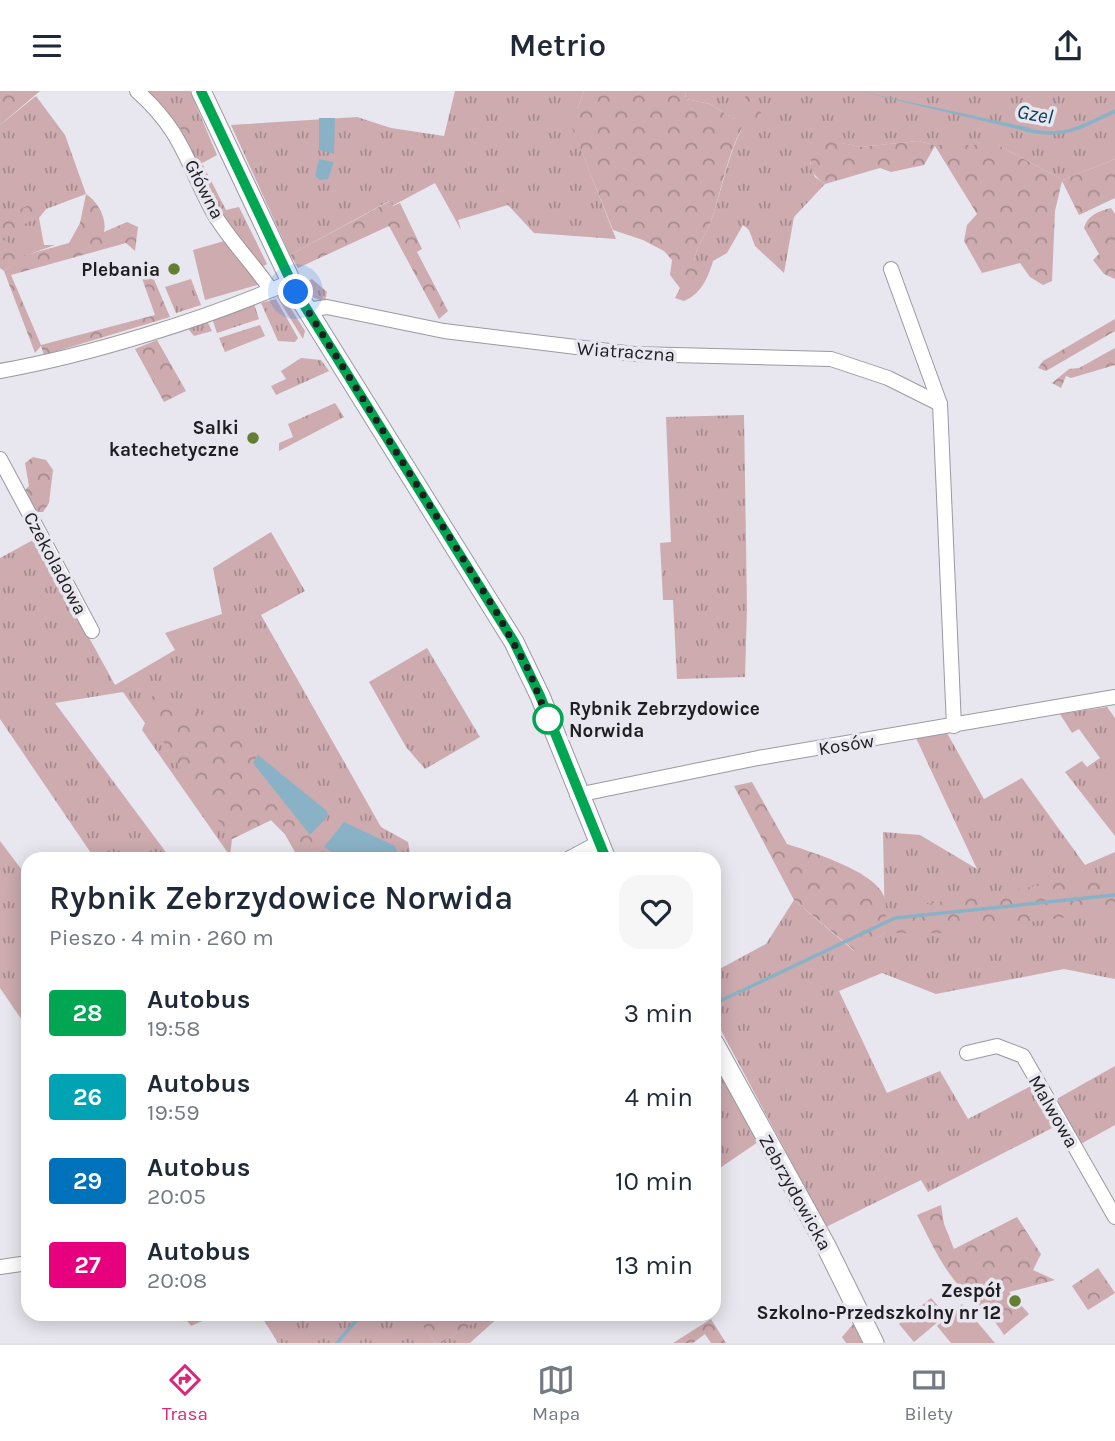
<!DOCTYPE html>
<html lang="pl">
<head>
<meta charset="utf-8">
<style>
	:root { --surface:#fff; --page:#f6f6f7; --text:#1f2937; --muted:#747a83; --line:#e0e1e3; --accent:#db2777 }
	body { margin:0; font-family:Karla,sans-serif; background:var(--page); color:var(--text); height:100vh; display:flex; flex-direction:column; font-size:26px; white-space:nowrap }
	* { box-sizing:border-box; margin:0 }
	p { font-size:23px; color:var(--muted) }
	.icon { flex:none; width:38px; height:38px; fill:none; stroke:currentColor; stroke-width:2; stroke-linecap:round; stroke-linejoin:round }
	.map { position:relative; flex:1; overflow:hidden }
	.sheet { position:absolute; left:21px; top:761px; width:700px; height:469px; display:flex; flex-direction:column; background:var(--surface); border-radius:21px; box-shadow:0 4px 18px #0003 }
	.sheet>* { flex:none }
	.badge { padding:0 14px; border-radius:5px; font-size:24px; line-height:46px }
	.you { position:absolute; width:35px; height:35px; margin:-18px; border:5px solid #fff; border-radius:50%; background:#1a73e8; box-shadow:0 0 0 10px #1a73e833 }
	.map>.badge { position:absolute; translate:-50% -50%; box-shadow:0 0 0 4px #fff }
	.round { display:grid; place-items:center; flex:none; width:74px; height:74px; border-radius:21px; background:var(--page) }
	.overview { display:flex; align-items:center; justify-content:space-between; height:119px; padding:0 28px }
	h1 { font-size:33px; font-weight:600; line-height:52px }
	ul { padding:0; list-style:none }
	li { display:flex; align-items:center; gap:21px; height:84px; padding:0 28px }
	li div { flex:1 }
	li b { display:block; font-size:26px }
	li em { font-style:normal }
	li .badge { min-width:77px; font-weight:700; text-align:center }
	header { display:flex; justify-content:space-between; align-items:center; height:91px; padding:0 28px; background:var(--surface); font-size:32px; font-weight:600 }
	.menu { display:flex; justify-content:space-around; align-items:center; height:98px; border-top:2px solid var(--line); background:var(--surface); font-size:19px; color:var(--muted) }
	.menu a { display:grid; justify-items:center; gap:4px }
	.menu .selected { color:var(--accent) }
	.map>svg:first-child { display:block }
	.grass { fill:url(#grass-tufts) }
	.forest { fill:url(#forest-crowns) }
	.garden { fill:#cdabaf }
	.water { fill:#8ab2c7 }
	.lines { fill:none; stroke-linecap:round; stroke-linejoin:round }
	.stream { stroke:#8ab2c7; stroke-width:3.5 }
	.minor-casing { stroke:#9b99a1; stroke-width:16 }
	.tertiary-casing { stroke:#9b99a1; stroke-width:21 }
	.minor { stroke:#fff; stroke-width:14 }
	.tertiary { stroke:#fff; stroke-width:19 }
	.line-casing { stroke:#fff; stroke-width:16 }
	.line { stroke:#00a651; stroke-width:10 }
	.walk { stroke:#1e1d20; stroke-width:7; stroke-dasharray:0 12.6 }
	.poi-dot { fill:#637f33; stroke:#e8e6ee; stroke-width:2.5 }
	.stop-dot { fill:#fff; stroke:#00a651; stroke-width:3.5 }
	.labels { text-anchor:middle; stroke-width:7; stroke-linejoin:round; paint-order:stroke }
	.street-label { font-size:19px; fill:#1e1d20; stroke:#e8e6ee }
	.poi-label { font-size:19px; font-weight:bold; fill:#1e1d20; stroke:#e8e6ee; text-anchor:end }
	.stop-label { font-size:19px; font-weight:bold; fill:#1e1d20; stroke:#e8e6ee; text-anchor:start }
	.water-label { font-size:21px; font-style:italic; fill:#053d53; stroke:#e8e6ee }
</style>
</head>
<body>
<header><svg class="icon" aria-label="menu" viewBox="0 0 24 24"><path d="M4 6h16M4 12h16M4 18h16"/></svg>Metrio<svg class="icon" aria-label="share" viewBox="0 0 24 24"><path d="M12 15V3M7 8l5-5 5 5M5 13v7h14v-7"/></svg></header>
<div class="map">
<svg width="1115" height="1252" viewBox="0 0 1115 1252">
	<defs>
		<pattern id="grass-tufts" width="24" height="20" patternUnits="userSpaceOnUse" patternTransform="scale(1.75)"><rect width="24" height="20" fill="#cdabaf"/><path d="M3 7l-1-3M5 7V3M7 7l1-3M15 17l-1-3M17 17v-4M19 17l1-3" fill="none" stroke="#a68b8e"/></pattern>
		<pattern id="forest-crowns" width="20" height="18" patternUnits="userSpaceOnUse" patternTransform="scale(1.75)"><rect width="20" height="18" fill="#cdabaf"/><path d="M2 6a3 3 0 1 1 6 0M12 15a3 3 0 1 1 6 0" fill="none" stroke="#a68b8e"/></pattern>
	</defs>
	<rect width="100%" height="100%" fill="#e8e6ee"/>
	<!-- grass -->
	<g class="grass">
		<polygon points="142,0 190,0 217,64 197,75"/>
		<polygon points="455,0 584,0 577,18 565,18 616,148 534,142 508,114 458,129 461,139 435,92 392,115 389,110 290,164 231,34 357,26 391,37 444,45"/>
		<path d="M685 0H1115V68L1063 89 998 54H935L918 50 860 56 842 52 810 72 815 86 825 93 794 126 784 182 755 155 749 139 743 134 727 162 713 170H694C697 153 706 145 711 130 722 99 728 63 743 35H763L738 25 734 28 710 13 686 8Z"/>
		<polygon points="36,5 65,44 86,103 46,118 39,127 44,154 55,154 27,164 4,180 0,177 0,34"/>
		<polygon points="203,74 226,119 239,116 267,173 262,176 215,119 197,78"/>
		<polygon points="191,188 201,214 176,222 165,196"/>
		<path d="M312 188 327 201 325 210C315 208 306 205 304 193Z"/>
		<polygon points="281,202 305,240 303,248 277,206"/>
		<polygon points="276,208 298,247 295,251 278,250 261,212"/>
		<polygon points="254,213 259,228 217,242 212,227"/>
		<polygon points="207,230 212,240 194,245 189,239 193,234"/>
		<polygon points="260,234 265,245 225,261 219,247"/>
		<polygon points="301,267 321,269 329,280 276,304 271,295 286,288 281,280"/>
		<polygon points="335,312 344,326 279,360 279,352 293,346 288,333"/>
		<polygon points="744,324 747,517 745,586 677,588 673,509 663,509 660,452 671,451 666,326"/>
		<polygon points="271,441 305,500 261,524 381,736 408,751 411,768 299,768 285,743 271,729 232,748 230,765 142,639 145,632 123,601 55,612 171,768 95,768 0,628 0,467 35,448 115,594 175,559 165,542 222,523 213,477"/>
		<polygon points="427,557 480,646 425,678 406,656 369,591"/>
		<polygon points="1107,616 1115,627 1115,745 1065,681 1082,670 1087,676 1100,667 1079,638 1072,642 1060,623"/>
		<polygon points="947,642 984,708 1022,687 1085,774 1115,761 1115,888 1064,878 936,903 882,882 839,900 887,1002 940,980 968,1028 1031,995 1056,1035 928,1101 921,1089 826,1136 714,926 714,881 766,853 794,809 854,860 885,842 883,741 920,744 977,778 916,647"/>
		<polygon points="0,750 28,787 28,929 24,932 0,897"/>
		<polygon points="714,966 758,1051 714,1081"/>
		<polygon points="1115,975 1115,1034 1077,1055 1053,1010"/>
		<polygon points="182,1223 218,1223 191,1235"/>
		<polygon points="260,1223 415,1223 436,1252 278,1252"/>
		<polygon points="473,1223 502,1223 470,1252 442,1252 477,1229"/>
		<polygon points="855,1231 865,1252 846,1252 842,1246"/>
	</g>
	<!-- forest -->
	<g class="forest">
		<polygon points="0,0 40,0 0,34"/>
		<path d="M584 0H685L686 8 710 13 734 28C741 22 739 10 748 3L758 8 760 14 758 18 766 28 763 35H743C727 63 722 99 711 130 706 145 697 153 694 170H713C708 187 701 203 684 210L675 207 680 197 670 184 672 169 664 160 643 149 613 139 564 17 577 18Z"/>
		<polygon points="190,32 197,43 196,51 188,52 180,36"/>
		<path d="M829 49 860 56 918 50 935 54H998L1063 89 1115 68V107L1079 124 1062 90 1055 120 1052 190 1043 194 1030 186 1020 172 982 182 964 150 967 134 977 123 935 55 924 74 891 81 880 77 825 93C802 77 809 63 829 49Z"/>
		<path d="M86 103C98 111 107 127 104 141L127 131 138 136 135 160 126 152 11 184 41 254 155 224 138 176 147 172 170 226 44 264 41 255 35 262 4 180 26 164 69 152 80 132Z"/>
		<path d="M38 109 45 113 46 118C35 132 15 135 0 144V129Z"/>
		<polygon points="390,110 393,115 400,112 422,158 417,161 448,220 439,228 389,135 298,177 290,164"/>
		<path d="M1111 117 1115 123V188L1104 183 1093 169 1099 163 1084 137C1087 125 1098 120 1111 117Z"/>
		<polygon points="0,147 13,154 18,166 0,176"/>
		<polygon points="1115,228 1115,240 1046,280 1038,277 1043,270"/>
		<polygon points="157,249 186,300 164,311 135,258"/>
		<polygon points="1115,257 1115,274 1071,287 1066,285 1061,297 1052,292 1069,278 1079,277"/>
		<polygon points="33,366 46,369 53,379 49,412 43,421 32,421 24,400 29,395 25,372"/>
		<path d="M156 604 168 606 258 653V664L253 672 310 744 342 768H299L285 743 271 729 232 748C208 714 151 646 146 608Z"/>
		<path d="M752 691 787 753C811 761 879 781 885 808 887 818 885 831 885 841L909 816 1115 782V820L944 842H885L855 860 794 809 734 695Z"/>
		<path d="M941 1114 944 1133 954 1158 1017 1126 1041 1163 1033 1179 1055 1189 1009 1201 1029 1223 1004 1244C992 1224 979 1215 963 1199 943 1179 930 1149 917 1124Z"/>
		<polygon points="1098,1177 1115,1202 1088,1219 1072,1195"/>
		<polygon points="473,1223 478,1229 442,1252 436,1252 415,1224"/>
		<polygon points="711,1228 726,1252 711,1252 705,1243 693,1252 673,1252"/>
	</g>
	<!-- garden -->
	<g class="garden">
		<polygon points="231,148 264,192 205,209 193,159"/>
		<polygon points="931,1207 946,1224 914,1251 899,1233"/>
		<polygon points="962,1213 995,1252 951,1252 937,1235"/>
	</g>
	<!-- water -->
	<g class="water">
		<polygon points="858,0 1031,37 1029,41"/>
		<polygon points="319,27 335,27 334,63 319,59"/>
		<polygon points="319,68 334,71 328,88 320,89 315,85"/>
		<polygon points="258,664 327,720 328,725 310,744 253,672"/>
		<polygon points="344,731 395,755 401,768 342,768 324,756"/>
	</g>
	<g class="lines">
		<!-- stream -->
		<g class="stream">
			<path d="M1026 39C1064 48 1081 36 1115 20"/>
			<polyline points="718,911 895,827 1115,804"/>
			<polyline points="337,1252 362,1223"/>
		</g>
		<!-- minor casing -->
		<g class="minor-casing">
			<g id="minor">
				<path d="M137 0C183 41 186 71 213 121 229 149 253 172 271 199"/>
				<polyline points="891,178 940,313 954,635"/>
				<polyline points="306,219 327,216 444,240 634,263 831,268 888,287 940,313"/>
				<path d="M0 280C90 264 206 228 290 191"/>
				<polyline points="0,368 92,540"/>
				<polyline points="577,704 758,667 1115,606"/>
				<polyline points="568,768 598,752"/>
				<polyline points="967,962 997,955 1023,965 1115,1126"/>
				<polyline points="0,1176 28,1172"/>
			</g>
		</g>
		<!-- tertiary casing -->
		<g class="tertiary-casing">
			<g id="tertiary">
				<polyline points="201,0 296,201 514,551 540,605 606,768"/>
				<polyline points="714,952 825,1153 874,1252"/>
			</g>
		</g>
		<!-- minor -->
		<use href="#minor" class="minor"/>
		<!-- tertiary -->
		<use href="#tertiary" class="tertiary"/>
	</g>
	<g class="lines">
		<!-- line casing -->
		<g class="line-casing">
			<polyline id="line" points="201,0 296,201 514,551 540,605 606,768"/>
		</g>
		<!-- line -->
		<use href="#line" class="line"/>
		<!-- walk -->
		<polyline class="walk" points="296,201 497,522 529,580 548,628"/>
	</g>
	<!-- markers -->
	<g class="poi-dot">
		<circle cx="174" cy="178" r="7"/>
		<circle cx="253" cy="347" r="7"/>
		<circle cx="1015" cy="1210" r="7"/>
	</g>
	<circle class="stop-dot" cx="548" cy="628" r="14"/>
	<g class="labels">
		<!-- street labels -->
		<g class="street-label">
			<text transform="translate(205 98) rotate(63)" y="7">Główna</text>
			<text transform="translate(626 260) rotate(4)" y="7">Wiatraczna</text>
			<text transform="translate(56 472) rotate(62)" y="7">Czekoladowa</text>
			<text transform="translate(846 653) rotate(-9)" y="7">Kosów</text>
			<text transform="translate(1054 1020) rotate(60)" y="7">Malwowa</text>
			<text transform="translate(796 1101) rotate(61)" y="7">Zebrzydowicka</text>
		</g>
		<!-- poi labels -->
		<g class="poi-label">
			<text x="160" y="185">Plebania</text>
			<text x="239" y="343">Salki<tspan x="239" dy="22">katechetyczne</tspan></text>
			<text x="1001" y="1206">Zespół<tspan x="1001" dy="22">Szkolno-Przedszkolny nr 12</tspan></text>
		</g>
		<!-- stop labels -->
		<g class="stop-label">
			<text x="569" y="624">Rybnik Zebrzydowice<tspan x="569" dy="22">Norwida</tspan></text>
		</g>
		<!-- water labels -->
		<g class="water-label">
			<text transform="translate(1035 23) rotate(10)" y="7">Gzel</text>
		</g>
	</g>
</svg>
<div class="you" style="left:296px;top:201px"></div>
<section class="sheet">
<div class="overview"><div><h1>Rybnik Zebrzydowice Norwida</h1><p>Pieszo · 4 min · 260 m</p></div><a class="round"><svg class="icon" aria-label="heart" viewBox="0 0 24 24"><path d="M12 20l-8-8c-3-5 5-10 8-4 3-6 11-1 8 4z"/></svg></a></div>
<ul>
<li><span class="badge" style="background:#00a651;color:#fff">28</span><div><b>Autobus</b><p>19:58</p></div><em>3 min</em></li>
<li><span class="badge" style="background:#00a3b4;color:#fff">26</span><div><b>Autobus</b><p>19:59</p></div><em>4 min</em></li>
<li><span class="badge" style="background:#0072bc;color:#fff">29</span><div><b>Autobus</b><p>20:05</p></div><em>10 min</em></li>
<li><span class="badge" style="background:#e6007e;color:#fff">27</span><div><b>Autobus</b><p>20:08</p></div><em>13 min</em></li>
</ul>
</section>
</div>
<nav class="menu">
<a class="selected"><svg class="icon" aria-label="directions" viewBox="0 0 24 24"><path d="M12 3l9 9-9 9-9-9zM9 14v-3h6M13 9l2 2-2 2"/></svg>Trasa</a>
<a><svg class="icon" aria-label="map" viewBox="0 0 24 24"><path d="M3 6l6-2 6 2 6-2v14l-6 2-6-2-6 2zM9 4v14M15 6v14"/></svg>Mapa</a>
<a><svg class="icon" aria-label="tickets" viewBox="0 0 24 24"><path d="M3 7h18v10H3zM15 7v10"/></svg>Bilety</a>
</nav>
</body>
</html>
